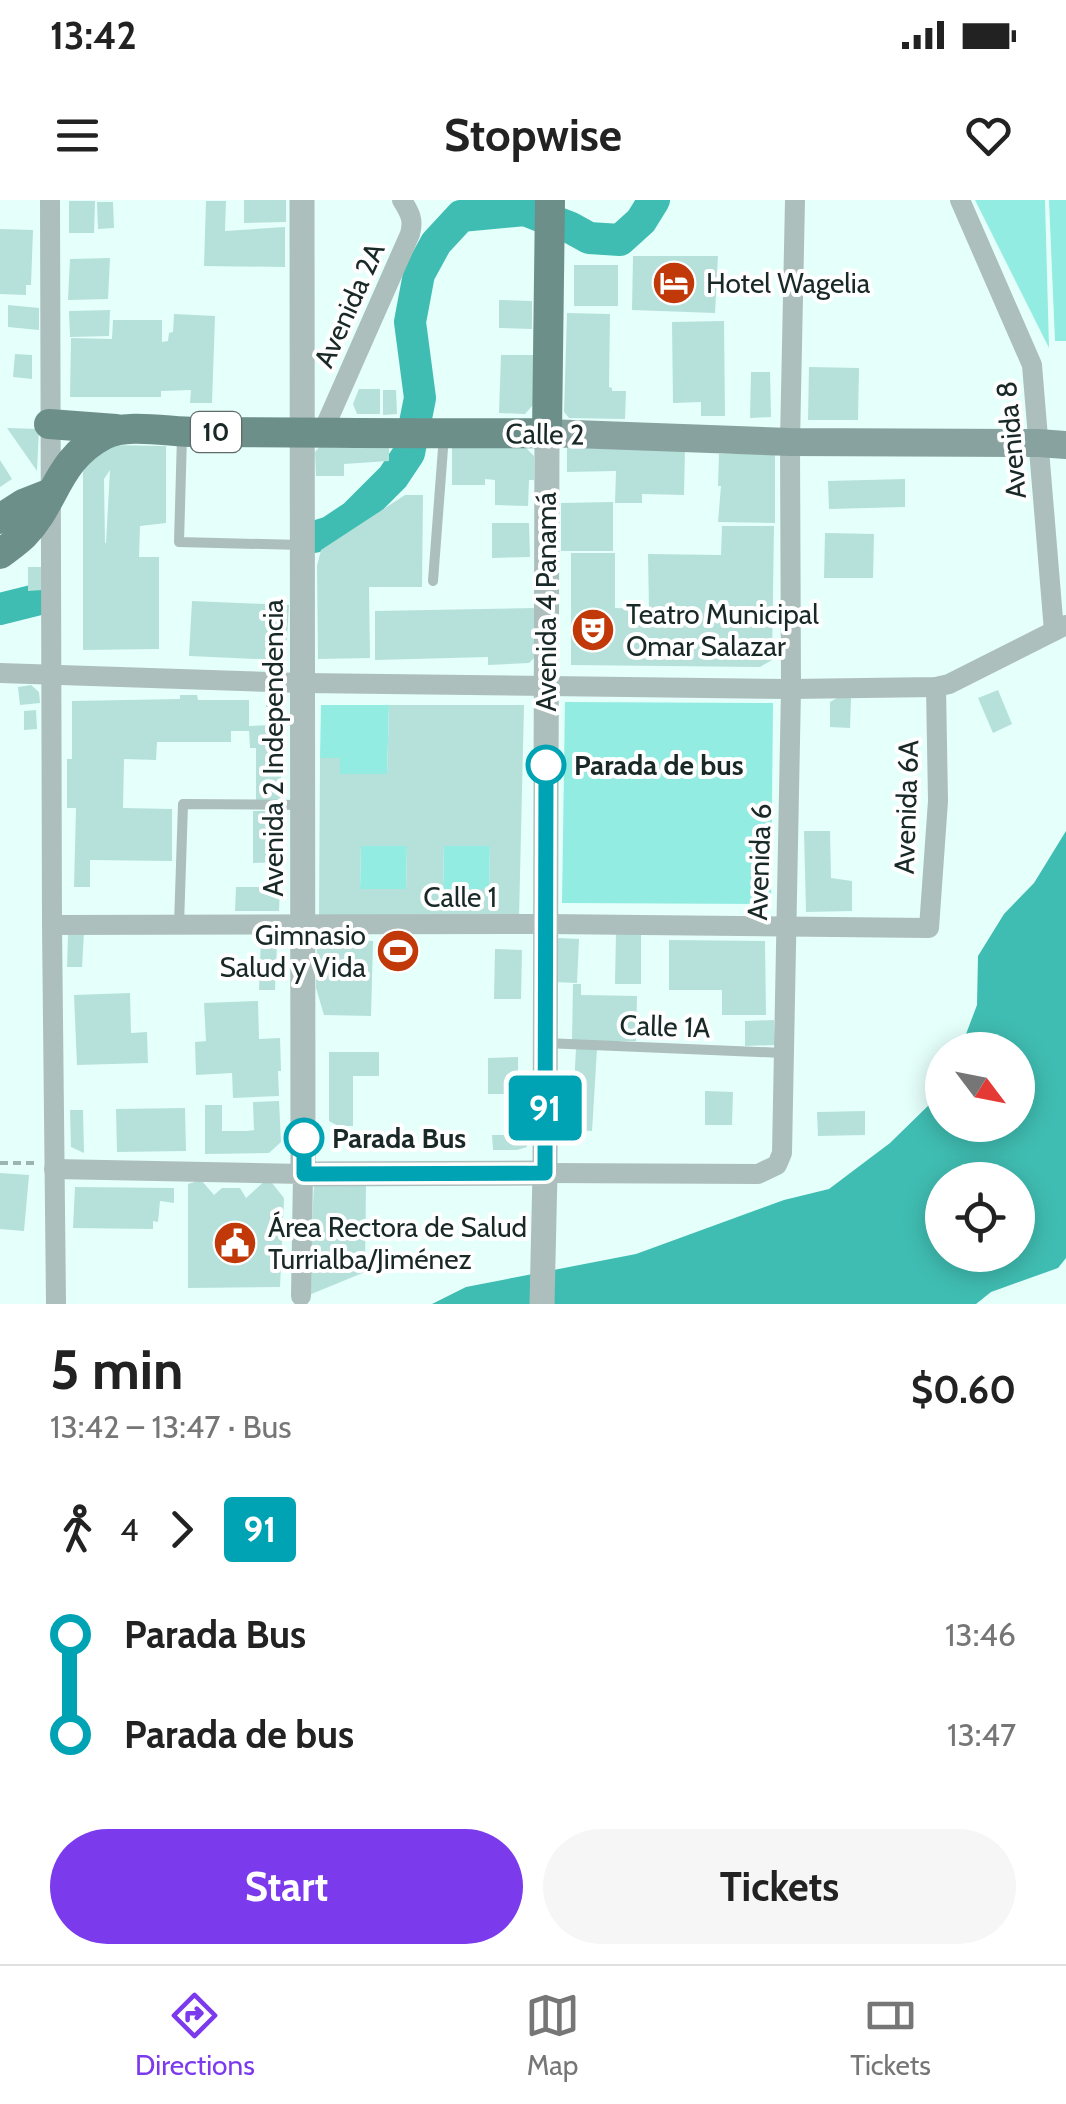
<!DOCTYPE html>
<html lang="en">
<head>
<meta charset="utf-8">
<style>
	:root { --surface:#fff; --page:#f6f6f6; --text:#222; --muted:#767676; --line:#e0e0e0; --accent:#7c3aed }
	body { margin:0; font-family:Cabin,sans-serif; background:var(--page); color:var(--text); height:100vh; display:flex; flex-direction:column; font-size:38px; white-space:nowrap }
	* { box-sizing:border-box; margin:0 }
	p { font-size:32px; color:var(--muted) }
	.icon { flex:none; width:55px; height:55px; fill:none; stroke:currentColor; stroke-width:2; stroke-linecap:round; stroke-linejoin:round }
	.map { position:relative; height:1104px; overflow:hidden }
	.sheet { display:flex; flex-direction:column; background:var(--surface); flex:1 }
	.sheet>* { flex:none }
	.badge { padding:0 20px; border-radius:8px; font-size:35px; line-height:65px }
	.needle { width:65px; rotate:122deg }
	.tools { position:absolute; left:925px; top:832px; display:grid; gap:20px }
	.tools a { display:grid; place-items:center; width:110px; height:110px; border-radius:50%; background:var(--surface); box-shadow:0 5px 25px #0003; font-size:50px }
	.map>.badge { position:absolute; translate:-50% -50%; box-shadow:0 0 0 5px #fff }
	.legs { display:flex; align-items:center; gap:15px; height:110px; padding:0 50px; font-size:32px }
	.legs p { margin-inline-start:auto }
	.overview { display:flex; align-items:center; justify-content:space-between; height:170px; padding:0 50px }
	h1 { font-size:55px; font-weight:700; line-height:75px }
	.cta { display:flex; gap:20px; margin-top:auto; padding:20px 50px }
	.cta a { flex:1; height:115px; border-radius:60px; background:var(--accent); color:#fff; font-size:40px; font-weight:700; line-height:115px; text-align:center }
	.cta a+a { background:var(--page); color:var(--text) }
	ul { padding:0 50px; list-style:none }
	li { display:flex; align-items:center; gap:35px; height:100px; font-size:38px }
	li i { display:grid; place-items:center; width:15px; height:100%; margin:0 12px; background:currentColor }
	li i::after { content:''; width:25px; height:25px; margin:-12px; border:8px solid; border-radius:50%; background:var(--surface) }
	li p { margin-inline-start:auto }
	li:first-child i { background:linear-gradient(#0000 50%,currentColor 0) }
	li:last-child i { background:linear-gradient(currentColor 50%,#0000 0) }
	.status { display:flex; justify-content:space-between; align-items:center; height:70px; padding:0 50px; background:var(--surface); direction:ltr }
	.status svg { height:28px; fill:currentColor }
	header { display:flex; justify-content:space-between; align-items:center; height:130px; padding:0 50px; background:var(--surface); font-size:45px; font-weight:700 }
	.dock { display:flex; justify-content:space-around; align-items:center; height:140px; border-top:2px solid var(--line); background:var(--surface); font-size:28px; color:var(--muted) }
	.dock a { display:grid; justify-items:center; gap:5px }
	.dock .active { color:var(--accent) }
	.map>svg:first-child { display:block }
	.green { fill:#93ece1 }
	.water { fill:#40bdb2; fill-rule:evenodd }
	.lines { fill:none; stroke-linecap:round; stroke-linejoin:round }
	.river { stroke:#40bdb2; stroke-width:32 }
	.building { fill:#b6e1db; fill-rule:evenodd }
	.path { stroke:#9eb4b1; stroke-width:4; stroke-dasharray:8 5; stroke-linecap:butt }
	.service { stroke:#adbfbd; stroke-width:10 }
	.minor { stroke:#adbfbd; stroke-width:20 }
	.tertiary { stroke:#adbfbd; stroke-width:25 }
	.secondary { stroke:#88a39f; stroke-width:28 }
	.primary { stroke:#6d8f8a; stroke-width:30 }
	.line-1-casing { stroke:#fff; stroke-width:22 }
	.line-1 { stroke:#00a3b4; stroke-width:15 }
	.stop-1-dot { fill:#fff; stroke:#00a3b4; stroke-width:5 }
	.labels { text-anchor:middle; stroke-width:8; stroke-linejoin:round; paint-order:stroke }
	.shield { fill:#fff; stroke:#5e6968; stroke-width:2.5 }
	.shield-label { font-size:25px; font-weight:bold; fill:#192927 }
	.poi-label { font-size:28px; fill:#192927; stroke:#fff; text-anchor:start }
	.street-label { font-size:28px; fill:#192927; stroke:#fff }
	.stop-label { font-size:28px; font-weight:bold; fill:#192927; stroke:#fff; text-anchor:start }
</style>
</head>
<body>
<div class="status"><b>13:42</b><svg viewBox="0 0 49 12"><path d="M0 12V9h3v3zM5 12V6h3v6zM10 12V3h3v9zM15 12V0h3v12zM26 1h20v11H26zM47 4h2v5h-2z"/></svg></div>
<header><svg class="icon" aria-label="menu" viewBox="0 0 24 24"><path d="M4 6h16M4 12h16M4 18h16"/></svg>Stopwise<svg class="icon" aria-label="heart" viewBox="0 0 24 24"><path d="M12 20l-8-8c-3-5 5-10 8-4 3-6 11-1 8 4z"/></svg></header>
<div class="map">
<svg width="1066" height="1104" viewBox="0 0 1066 1104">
	<rect width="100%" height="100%" fill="#e5fffb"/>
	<!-- green -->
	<g class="green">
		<polygon points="975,0 1045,0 1049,148"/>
		<polygon points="1049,0 1066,0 1066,141 1055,141"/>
		<polygon points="565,502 773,503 771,704 562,703"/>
		<polygon points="321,505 389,505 387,574 340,574 340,558 320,558"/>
		<polygon points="361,646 407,646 406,689 360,689"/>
		<polygon points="444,646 490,646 489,689 443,689"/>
	</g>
	<!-- water -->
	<path class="water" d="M1066 631V1058L1058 1068 991 1092 976 1104H432L466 1087 636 1054 784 1000 829 989 890 943 932 902 942 883V925H1018V850H960L977 805 978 756 1004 714 1034 683ZM942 980H1018V1055H942Z"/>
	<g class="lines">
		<!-- river -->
		<g class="river">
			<polyline points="314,337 330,332 354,316 393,277 409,253 420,198 410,122 419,74 436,43 461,16 525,10 571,28 589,38 620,40 641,21 654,0"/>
			<polyline points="0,409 36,400"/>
		</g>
	</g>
	<!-- building -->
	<g class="building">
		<polygon points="244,0 286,0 286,22 244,23"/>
		<polygon points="69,1 95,1 94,33 69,33"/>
		<polygon points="206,1 226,1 225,31 285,27 285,67 204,66"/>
		<polygon points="97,2 113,2 114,28 98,29"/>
		<polygon points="0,29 33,30 31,85 26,85 26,95 0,94"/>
		<polygon points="633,56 718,56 715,113 632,110"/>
		<polygon points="110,58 108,99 68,100 70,59"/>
		<rect x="574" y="65" width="44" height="41"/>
		<polygon points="499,100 532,101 532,129 499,128"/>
		<polygon points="8,105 39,108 39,130 8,127"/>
		<polygon points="110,110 109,136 70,137 69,111"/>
		<polygon points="567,113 610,114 609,187 612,188 612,191 626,191 625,219 569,218 564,212"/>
		<polygon points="174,114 215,116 212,203 190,203 191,190 161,191 161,197 70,197 71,138 112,139 113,120 162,120 162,142 168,141 169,133 173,132"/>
		<polygon points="724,121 725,216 701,216 701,202 673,203 672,122"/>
		<polygon points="15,154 32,155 32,179 13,177"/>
		<polygon points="501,155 533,155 533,205 525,214 499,213"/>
		<polygon points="809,167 859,168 858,220 808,220"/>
		<polygon points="751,172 770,172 771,217 750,218"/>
		<polygon points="359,189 380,189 380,214 357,214 353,204"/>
		<polygon points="383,190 396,190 397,214 383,215"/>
		<polygon points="7,228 39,229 37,271"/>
		<polygon points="322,244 389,245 389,261 344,264 344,276 316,276 315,252"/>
		<path d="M110 245 166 246V323L140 326 139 357H159V449L83 450V271L93 258ZM110 270 106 343H105L104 279Z"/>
		<polygon points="567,246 685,247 684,295 642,294 642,303 615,303 616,271 567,272"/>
		<polygon points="452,247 526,248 534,256 534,280 529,280 528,306 495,305 495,280 485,279 485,285 452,285"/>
		<polygon points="719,254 775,254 775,323 718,322 721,286 718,286"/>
		<polygon points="0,260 12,279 0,287"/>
		<polygon points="905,279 905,307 829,309 828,281"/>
		<polygon points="405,295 423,295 422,387 369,387 370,458 318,459 317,366 321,350"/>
		<polygon points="613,302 613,351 561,351 561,303"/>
		<polygon points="492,323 529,323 530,357 492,358"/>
		<polygon points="722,326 774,326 772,460 760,467 571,465 571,353 615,353 615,408 649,409 648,354 721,355"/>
		<polygon points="825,333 874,334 873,378 824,378"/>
		<polygon points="28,367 42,367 42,390 28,391"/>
		<polygon points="192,401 289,405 286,454 281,460 189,456"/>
		<polygon points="536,408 536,456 529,463 488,465 488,457 375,460 375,411"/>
		<polygon points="31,485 39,492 40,503 20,505 18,487"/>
		<polygon points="998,490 1012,524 993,533 978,498"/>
		<polygon points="180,495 197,495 198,500 249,500 249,526 273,525 272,507 266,507 266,499 281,498 281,602 256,601 256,548 250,548 249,531 231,531 231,542 157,542 156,560 124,559 123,608 172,609 172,661 90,660 90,687 74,687 76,608 67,608 67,559 72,559 72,501 180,499"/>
		<polygon points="837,498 851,498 850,528 830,527 830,502"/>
		<path d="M389 505H524L519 718H319L320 558H340V574H387ZM361 646H407L406 689H360ZM444 646H490L489 689H443Z"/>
		<polygon points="36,510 37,529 24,530 24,511"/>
		<polygon points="253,611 279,611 279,662 253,663"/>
		<polygon points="804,631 830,631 831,678 852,681 852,711 806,712"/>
		<polygon points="236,687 280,687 279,711 235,711"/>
		<polygon points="616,732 641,732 641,784 615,784"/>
		<polygon points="84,733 82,767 67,767 68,735"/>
		<polygon points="317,737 373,741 371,816 324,815 316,788"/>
		<polygon points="261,738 273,739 277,743 275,790 259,790"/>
		<polygon points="559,738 579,739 577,783 554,782 555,743"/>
		<polygon points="669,740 765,741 766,815 722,815 722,790 669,790"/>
		<polygon points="495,749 522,750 521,799 494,799"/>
		<polygon points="573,784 581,784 581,795 637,796 636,841 572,841"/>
		<polygon points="130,793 131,833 147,832 148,863 77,865 74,795"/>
		<polygon points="258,801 259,839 280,838 281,871 278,871 279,896 233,898 232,873 196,875 195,842 206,841 204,803"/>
		<polygon points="774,820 775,845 745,846 745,821"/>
		<polygon points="576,848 597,849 592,931 576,930 572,925"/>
		<polygon points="329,852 379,852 379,876 353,876 353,926 338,926 329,921"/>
		<polygon points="518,857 518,894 488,894 488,858"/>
		<polygon points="705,891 733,892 732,925 705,925"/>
		<polygon points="279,901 281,942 269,953 205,954 205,905 222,905 222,931 247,931 254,930 253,902"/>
		<polygon points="185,908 186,951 117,952 116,909"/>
		<polygon points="70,910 83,910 84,953 71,947"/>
		<polygon points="865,911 865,935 818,936 817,912"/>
		<polygon points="492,935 527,935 527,947 517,950 493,950"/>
		<polygon points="0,973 29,975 24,1031 0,1029"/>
		<polygon points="268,978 284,998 280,1087 188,1088 188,984 201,980 214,995 222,988 240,988 246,998"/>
		<polygon points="314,983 366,984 365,1072 309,1095"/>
		<polygon points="75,987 174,988 174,1003 160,1001 158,1022 153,1021 153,1029 73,1028"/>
	</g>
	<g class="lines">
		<!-- path -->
		<polyline class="path" points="0,963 39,963"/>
		<!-- service -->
		<g class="service">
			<polyline points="182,236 179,342 301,345"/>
			<polyline points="433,381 444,235"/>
			<polyline points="179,725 183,604 302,605"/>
			<polyline points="545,843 783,853"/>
		</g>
		<!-- minor -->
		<g class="minor">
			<polyline points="50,0 52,725 56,1104"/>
			<polyline points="960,0 1032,165 1054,431"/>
			<path d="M323 231 410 34C414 20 410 13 402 0"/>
			<polyline points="0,473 303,483 791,489 936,487 949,484 1066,425"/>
			<polyline points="52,725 545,724 929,728 938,601 936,487"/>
			<polyline points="54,969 303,974 301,1096"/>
			<polyline points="545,973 758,974 777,965 782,953 791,489 790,242 795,0"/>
		</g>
		<!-- tertiary -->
		<g class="tertiary">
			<polyline points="302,0 303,974 545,973"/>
			<polyline points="542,1104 545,973 547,233"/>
		</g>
		<!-- secondary -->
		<polyline class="secondary" points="547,233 790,242 1038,243 1066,245"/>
		<!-- primary -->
		<g class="primary">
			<polyline points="49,224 116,229"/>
			<polyline points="0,319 23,304 51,293"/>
			<path d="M0 354C8 348 17 342 24 335 56 302 56 260 104 235 126 223 169 232 195 232 312 232 429 234 547 233L550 0"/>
		</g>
	</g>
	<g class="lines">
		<!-- line-1 casing -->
		<g class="line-1-casing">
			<polyline id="line-1" points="304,938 304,974 545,973 546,565"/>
		</g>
		<!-- line-1 -->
		<use href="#line-1" class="line-1"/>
	</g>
	<!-- icons -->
	<defs>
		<g id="hotel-disc" transform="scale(2.25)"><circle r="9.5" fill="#c13909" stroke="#fff"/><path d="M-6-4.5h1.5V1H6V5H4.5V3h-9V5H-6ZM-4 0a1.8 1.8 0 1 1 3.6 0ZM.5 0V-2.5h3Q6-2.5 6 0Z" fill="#fff"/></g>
		<g id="theatre-disc" transform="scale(2.25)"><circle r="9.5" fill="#c13909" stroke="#fff"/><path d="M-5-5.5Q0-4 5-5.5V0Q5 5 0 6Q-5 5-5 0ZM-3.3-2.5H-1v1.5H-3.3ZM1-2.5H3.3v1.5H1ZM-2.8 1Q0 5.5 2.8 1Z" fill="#fff"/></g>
		<g id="stadium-disc" transform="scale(2.25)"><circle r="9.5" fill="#c13909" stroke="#fff"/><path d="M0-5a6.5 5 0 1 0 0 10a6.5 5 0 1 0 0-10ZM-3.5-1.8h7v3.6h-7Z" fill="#fff"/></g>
		<g id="civic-disc" transform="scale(2.25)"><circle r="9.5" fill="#c13909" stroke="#fff"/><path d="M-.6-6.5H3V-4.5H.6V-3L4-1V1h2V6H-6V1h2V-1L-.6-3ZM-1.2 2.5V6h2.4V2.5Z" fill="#fff"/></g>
	</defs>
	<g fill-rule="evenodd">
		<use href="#hotel-disc" x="674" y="83"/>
		<use href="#theatre-disc" x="593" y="430"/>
		<use href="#stadium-disc" x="398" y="751"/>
		<use href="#civic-disc" x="235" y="1043"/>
	</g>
	<!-- markers -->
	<g class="stop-1-dot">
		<circle cx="546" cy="565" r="18"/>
		<circle cx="304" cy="938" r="18"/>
	</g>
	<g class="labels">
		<!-- shield labels -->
		<rect class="shield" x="191" y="212" width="50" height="40" rx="8"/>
		<g class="shield-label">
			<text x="216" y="241">10</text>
		</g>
		<!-- poi labels -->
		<g class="poi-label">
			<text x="706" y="93">Hotel Wagelia</text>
			<text x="626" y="424">Teatro Municipal<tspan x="626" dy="32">Omar Salazar</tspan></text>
			<text x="366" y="745" text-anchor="end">Gimnasio<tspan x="366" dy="32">Salud y Vida</tspan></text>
			<text x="268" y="1037">Área Rectora de Salud<tspan x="268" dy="32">Turrialba/Jiménez</tspan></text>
		</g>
		<!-- street labels -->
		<g class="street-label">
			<text transform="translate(349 105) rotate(-66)" y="10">Avenida 2A</text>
			<text transform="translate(545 234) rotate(1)" y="10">Calle 2</text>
			<text transform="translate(1011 240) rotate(-95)" y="10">Avenida 8</text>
			<text transform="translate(546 402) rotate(-90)" y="10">Avenida 4 Panamá</text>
			<text transform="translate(273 548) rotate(-90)" y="10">Avenida 2 Independencia</text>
			<text transform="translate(906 607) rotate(-88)" y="10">Avenida 6A</text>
			<text transform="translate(759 662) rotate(-88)" y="10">Avenida 6</text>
			<text x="460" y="707">Calle 1</text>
			<text transform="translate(665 826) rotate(2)" y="10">Calle 1A</text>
		</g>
		<!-- stop labels -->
		<g class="stop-label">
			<text x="574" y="575">Parada de bus</text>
			<text x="332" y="948">Parada Bus</text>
		</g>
	</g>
</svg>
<div class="tools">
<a><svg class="needle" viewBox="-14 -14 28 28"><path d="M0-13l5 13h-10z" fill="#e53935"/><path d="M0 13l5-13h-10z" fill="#767676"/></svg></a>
<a><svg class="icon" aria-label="locate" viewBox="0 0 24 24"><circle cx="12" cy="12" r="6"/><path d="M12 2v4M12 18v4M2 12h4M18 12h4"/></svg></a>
</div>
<b class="badge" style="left:545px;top:908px;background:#00a3b4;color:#fff">91</b>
</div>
<section class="sheet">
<div class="overview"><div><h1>5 min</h1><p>13:42 – 13:47 · Bus</p></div><b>$0.60</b></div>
<div class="legs"><svg class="icon" aria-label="walk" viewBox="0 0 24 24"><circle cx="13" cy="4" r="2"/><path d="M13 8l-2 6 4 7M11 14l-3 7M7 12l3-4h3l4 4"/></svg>4<svg class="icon" aria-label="forward" viewBox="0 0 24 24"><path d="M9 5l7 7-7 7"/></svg><b class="badge" style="background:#00a3b4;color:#fff">91</b></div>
<ul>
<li><i style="color:#00a3b4"></i><b>Parada Bus</b><p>13:46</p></li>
<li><i style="color:#00a3b4"></i><b>Parada de bus</b><p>13:47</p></li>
</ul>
<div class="cta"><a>Start</a><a>Tickets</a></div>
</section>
<nav class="dock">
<a class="active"><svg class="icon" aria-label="directions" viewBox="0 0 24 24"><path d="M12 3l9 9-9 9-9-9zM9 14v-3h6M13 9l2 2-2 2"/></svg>Directions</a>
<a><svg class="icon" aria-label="map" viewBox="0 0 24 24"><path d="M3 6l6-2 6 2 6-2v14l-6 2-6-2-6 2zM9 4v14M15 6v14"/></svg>Map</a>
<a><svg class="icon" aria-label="tickets" viewBox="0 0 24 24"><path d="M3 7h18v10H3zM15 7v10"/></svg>Tickets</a>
</nav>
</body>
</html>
